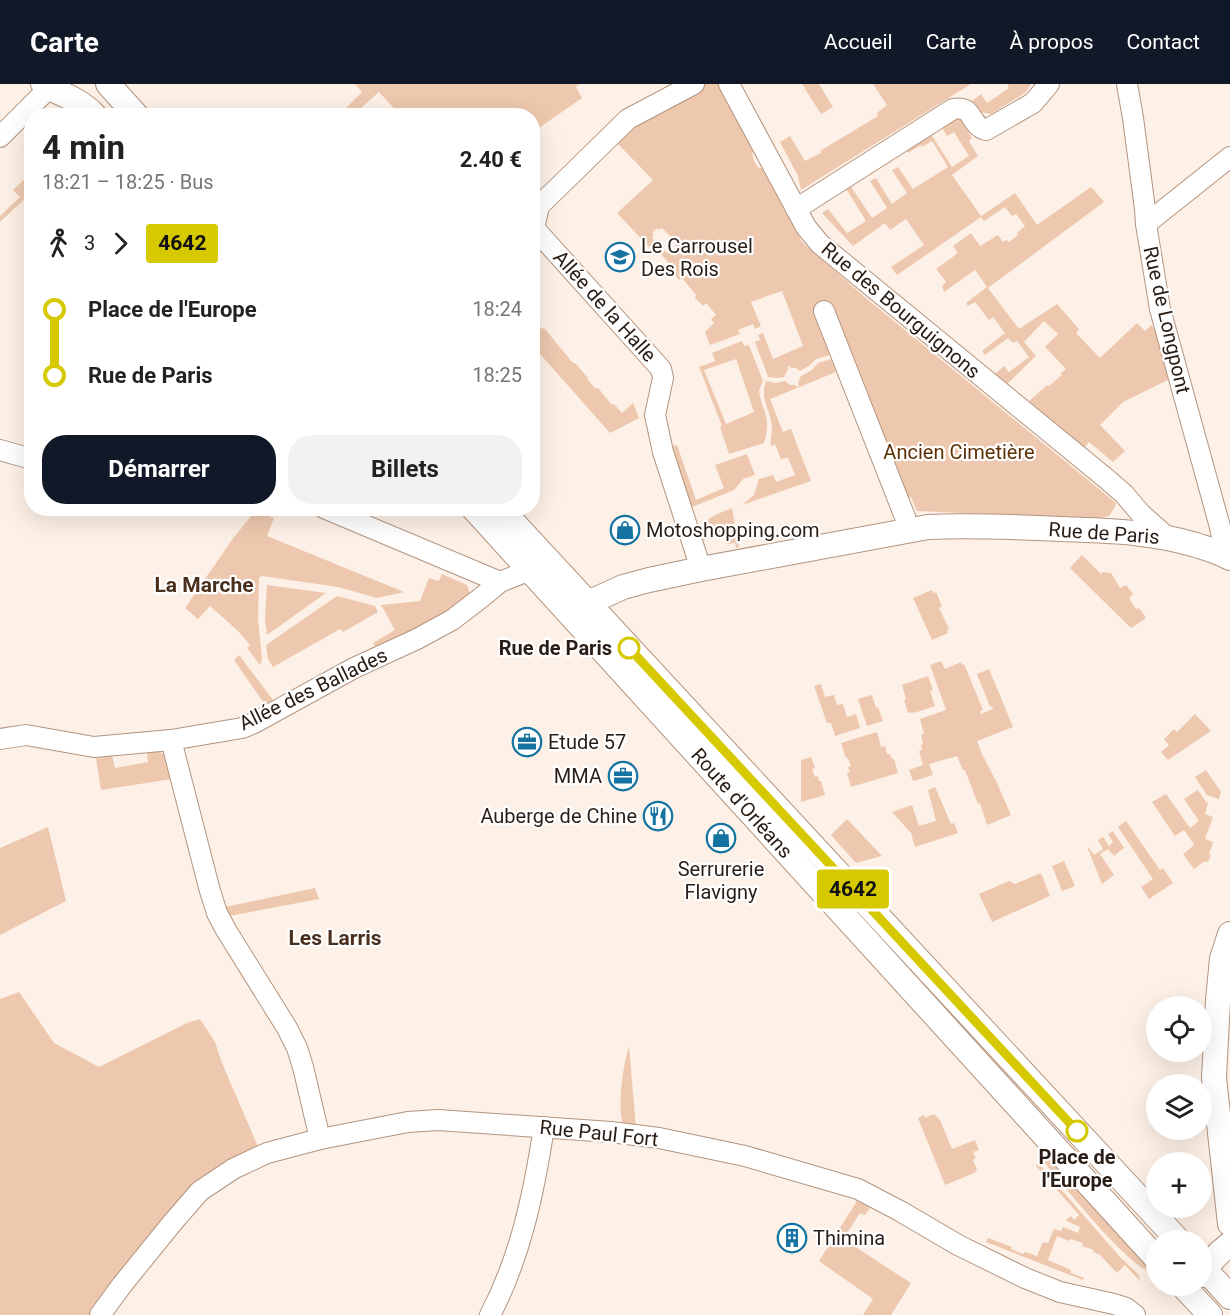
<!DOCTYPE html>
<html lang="fr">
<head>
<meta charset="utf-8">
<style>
	:root { --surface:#fff; --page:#f2f2f2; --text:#222; --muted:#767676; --accent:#111827 }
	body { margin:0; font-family:Roboto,sans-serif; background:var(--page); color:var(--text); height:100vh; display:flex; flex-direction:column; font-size:22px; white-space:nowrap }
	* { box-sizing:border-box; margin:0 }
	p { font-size:20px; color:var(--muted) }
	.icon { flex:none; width:33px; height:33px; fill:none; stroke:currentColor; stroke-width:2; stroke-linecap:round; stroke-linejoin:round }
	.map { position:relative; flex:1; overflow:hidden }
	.drawer { position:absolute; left:24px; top:24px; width:516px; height:408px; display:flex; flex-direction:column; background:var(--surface); border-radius:24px; box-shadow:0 6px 24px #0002 }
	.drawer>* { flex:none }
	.badge { padding:0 12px; border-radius:4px; font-size:21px; line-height:39px }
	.buttons { position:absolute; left:1146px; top:912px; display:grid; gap:12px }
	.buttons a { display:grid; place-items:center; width:66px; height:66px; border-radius:50%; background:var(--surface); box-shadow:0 6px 24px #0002; font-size:30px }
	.map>.badge { position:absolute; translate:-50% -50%; box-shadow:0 0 0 3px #fff }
	.legs { display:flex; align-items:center; gap:9px; height:66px; padding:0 18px; font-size:20px }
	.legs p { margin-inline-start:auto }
	.head { display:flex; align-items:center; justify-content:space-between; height:102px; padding:0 18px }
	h1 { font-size:33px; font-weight:700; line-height:45px }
	.action { display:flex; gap:12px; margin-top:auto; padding:12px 18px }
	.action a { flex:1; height:69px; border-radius:24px; background:var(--accent); color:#fff; font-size:24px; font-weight:700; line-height:69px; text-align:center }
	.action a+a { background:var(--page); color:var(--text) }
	ul { padding:0 18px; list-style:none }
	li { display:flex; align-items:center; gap:21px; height:66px; font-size:22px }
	li i { display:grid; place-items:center; width:9px; height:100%; margin:0 8px; background:currentColor }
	li i::after { content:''; width:15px; height:15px; margin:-8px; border:4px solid; border-radius:50%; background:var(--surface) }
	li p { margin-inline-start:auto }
	li:first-child i { background:linear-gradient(#0000 50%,currentColor 0) }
	li:last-child i { background:linear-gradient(currentColor 50%,#0000 0) }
	header { display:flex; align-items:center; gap:36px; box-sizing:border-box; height:84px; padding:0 30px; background:var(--accent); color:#fff }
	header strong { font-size:28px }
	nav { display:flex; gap:33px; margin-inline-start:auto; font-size:21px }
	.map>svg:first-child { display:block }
	.green { fill:#edc8ae; fill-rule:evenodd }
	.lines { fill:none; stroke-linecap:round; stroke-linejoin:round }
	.minor-casing { stroke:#b3947e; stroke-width:22 }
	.major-casing { stroke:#b3947e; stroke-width:26 }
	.minor { stroke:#fff; stroke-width:20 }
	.major { stroke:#fff; stroke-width:24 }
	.line-1-casing { stroke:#fff; stroke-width:14 }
	.line-1 { stroke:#d6c900; stroke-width:9 }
	.stop-1-dot { fill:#fff; stroke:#d6c900; stroke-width:3 }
	.labels { text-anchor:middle; stroke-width:4.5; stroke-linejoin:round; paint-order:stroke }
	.poi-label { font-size:20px; fill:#2a1d15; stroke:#fff; text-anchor:start }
	.street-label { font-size:20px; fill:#2a1d15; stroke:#fff }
	.park-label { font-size:20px; fill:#5d3005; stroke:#fff }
	.stop-label { font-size:20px; font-weight:bold; fill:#2a1d15; stroke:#fff; text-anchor:end }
	.neighbourhood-label { font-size:21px; font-weight:bold; fill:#492f1c; stroke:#fff }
</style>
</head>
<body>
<header>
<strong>Carte</strong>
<nav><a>Accueil</a><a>Carte</a><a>À propos</a><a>Contact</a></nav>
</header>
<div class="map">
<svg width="1230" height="1231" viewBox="0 0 1230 1231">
	<rect width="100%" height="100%" fill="#fdf0e6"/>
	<!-- green -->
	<g class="green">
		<polygon points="355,0 580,0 576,3 582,14 533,48 532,32 400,31 379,8 353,31 351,31 345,25 362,8"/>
		<path d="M704 0H718L754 66C750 71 755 80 759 84H763L802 158 867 215 1116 419 1115 423 1109 432 1098 435 917 427 911 413 905 414 816 230 830 271 816 275 809 282 800 287 796 284H791L790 282 787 283 788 285 784 293 778 294 768 293 755 258 760 256 758 251 763 249 773 275 803 262 782 207 751 218 761 242 755 245 753 240 738 246 740 250 710 261 705 248 714 239 711 235 716 231 706 219 703 222 695 214 696 211 682 194 679 196 666 181 668 178 660 169 664 166 667 169 669 167 672 170 677 165 675 162 677 159 662 144 659 146 657 144 652 149 654 151 652 154 655 157 649 163 617 129 653 96 613 55 629 39Z"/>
		<polygon points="802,0 819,0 833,23 821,30"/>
		<polygon points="873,0 971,0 801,106 798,92 780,58 790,52 805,77 821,69 820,67 878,32 877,29 887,21"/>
		<polygon points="1007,0 1031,0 1025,9 991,30 980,28 972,17 981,10 987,19 1009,4"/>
		<polygon points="953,32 959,34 972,54 969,57 978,72 952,91 981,132 1015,109 1037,141 1091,103 1104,118 988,204 1019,245 1057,220 1079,245 1076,249 1100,274 1137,239 1145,247 1151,241 1154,244 1156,242 1172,294 1123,318 1100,341 1125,367 1113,378 1089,358 1083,365 1027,319 1047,301 1049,302 1062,291 1061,289 1066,285 1045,263 1058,250 1044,237 1024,258 1036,272 1006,301 994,291 1004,282 1009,288 1029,273 1017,257 1013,259 1008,254 985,271 982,267 1005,249 993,233 989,236 975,218 968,222 966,219 987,203 975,186 944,208 942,202 946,198 936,185 958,169 953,162 971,149 980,162 998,151 1003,158 1006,156 1009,158 1018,151 1017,149 1025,142 1016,130 1012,132 1005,123 984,137 981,133 897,191 891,183 924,161 906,135 890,146 885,139 853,162 822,129 828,125 847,149 866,137 845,103 849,100 872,134 887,124 870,97 876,94 892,120 907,109 892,86 898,83 913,105 948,83 932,57 922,63 921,61 908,69 904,63 929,47 952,83 969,72 954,48 947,52 940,40"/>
		<polygon points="31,89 31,109 0,138 0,132 20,113 13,106"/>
		<polygon points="532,232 533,235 542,245 544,244 573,279 575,279 588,294 587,295 596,305 598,304 612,321 614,320 622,329 633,319 639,334 610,349 533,262"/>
		<path d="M742 257 744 262 749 261 763 297 759 307C763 330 772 333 764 359L729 370 720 343 722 342 699 283 715 277 712 269ZM736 275 754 328 726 340 704 286Z"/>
		<path d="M831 275 836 288 770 315 783 348 791 345 811 397 742 421 754 411 759 395 773 391 776 398 795 391 788 374 781 375 775 360 771 362C770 355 772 349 772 342 771 330 763 318 764 307 764 304 765 301 766 297L776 299 785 297 790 301H795L797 303 799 302 798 299 801 292 812 286 818 279Z"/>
		<polygon points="677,361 696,416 724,404 715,381 747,370 755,391 743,395 734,406 690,424 673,362"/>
		<path d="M732 424 739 463 736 464 735 459 726 460 723 451 700 457C695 436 718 430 732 424Z"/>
		<polygon points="257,425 273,425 270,433 274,434 267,452 404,508 377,514 338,503 262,492 259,494 258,535 262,575 260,581 247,564 250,561 238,547 210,522 198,535 185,524 234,453"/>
		<polygon points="1082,471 1101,490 1103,488 1111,489 1120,504 1126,501 1133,510 1129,514 1136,525 1139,524 1146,534 1131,544 1070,484"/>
		<polygon points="442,490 467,501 471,512 438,535 376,564 373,559 395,546 381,521 420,517 429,494 439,497"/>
		<polygon points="267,501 326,509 267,551 265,535"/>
		<polygon points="932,506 933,509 936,508 942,522 939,524 949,545 947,547 948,549 932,556 913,514"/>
		<polygon points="337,512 375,522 378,528 343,548 340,545 273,583 268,575 266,561"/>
		<polygon points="239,571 273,616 266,622 234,576"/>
		<polygon points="941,577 945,585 961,578 962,581 964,580 983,626 980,627 981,630 993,625 992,622 990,623 977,590 989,585 1013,643 977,657 982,670 997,699 1011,731 987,741 980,719 978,720 965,686 963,686 957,672 929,680 933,691 913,697 909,686 923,681 919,667 922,666 921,661 923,660 921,651 924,650 920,635 946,626 930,581"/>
		<polygon points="928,592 933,606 930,607 935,622 914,629 913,628 908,629 904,616 906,615 902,601"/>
		<polygon points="821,600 825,613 834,611 837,621 843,620 847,633 856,630 860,644 835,652 831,639 827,639 814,602"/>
		<polygon points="872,611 876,624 878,623 883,637 867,642 858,615"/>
		<polygon points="1195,630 1211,647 1168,676 1161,668 1169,661 1164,655 1174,645 1177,648"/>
		<polygon points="877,648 881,663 885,662 887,670 890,670 892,675 894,675 898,689 851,703 847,689 850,688 848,683 851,682 848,674 846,674 841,659"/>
		<path d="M156 666C169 670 168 684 172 695L101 706 96 674 112 672 115 684 148 678 147 668Z"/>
		<polygon points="811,673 815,684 812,685 815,693 818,692 819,697 821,697 825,711 801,718 801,676"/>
		<polygon points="1206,686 1221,708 1219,715 1207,711 1195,693"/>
		<polygon points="935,703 951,740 954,739 958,749 915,763 911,749 892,728 912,721 919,742 936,737 928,706"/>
		<polygon points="1198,706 1206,718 1208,719 1205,730 1213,733 1205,755 1213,758 1209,771 1211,771 1208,778 1205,777 1194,785 1183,770 1192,763 1194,760 1184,746 1175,752 1152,718 1166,710 1190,744 1199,737 1184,715"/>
		<polygon points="847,735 882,772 856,779 831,751"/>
		<polygon points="1126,737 1160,786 1163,784 1173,799 1149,815 1141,803 1153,795 1118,743"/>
		<polygon points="48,743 66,817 0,851 0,764"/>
		<polygon points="1113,747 1124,764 1114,772 1108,765 1100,770 1114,791 1102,800 1088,765 1088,763 1094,771 1103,765 1098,756 1103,753 1109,762 1113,758 1108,750"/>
		<polygon points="1064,777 1075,802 1062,807 1052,782"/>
		<polygon points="1041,789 1050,812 992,838 979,810 1009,797 1015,800"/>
		<polygon points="315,804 319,815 229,832 225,823"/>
		<polygon points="19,908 54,959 99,983 187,939 200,935 215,958 222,979 259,1065 229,1079 91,1231 0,1231 0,915"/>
		<path d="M629 962 636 1044 623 1041C617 1021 623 982 629 962Z"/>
		<polygon points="934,1030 940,1036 952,1065 975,1056 979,1066 973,1068 976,1074 973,1076 977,1086 974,1089 945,1101 918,1034 924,1031 925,1034"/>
		<path d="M1044 1074H1049L1151 1187C1131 1187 1058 1095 1042 1075Z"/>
		<polygon points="1038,1079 1120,1173 1139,1191 1140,1197 1125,1181 1117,1189 1100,1171 1093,1168 1094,1166 1082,1162 1083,1159 1070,1155 1069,1157 1057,1152 1048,1176 1071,1186 1071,1189 1084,1194 1083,1196 986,1158 988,1154 1012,1163 1011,1165 1023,1170 1025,1168 1037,1172 1043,1158 1048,1159 1054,1145 1061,1147 1063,1143 1078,1149 1080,1143 1069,1138 1066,1136 1071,1132 1074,1136 1079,1131 1036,1082"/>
		<polygon points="857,1117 870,1124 865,1131 860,1129 843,1155 911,1199 891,1231 863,1231 873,1215 819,1177"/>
	</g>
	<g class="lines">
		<!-- minor casing -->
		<g class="minor-casing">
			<g id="minor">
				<polyline points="694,0 628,35 539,122 534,144 661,285 663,294 655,331 663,368 701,485"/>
				<polyline points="729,0 806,143 820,160 1108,396 1124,410 1141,430 1167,453"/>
				<polyline points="1127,0 1133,34 1145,125 1146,140 1160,225 1220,443 1222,454 1220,468"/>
				<polyline points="0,53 49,4 41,0"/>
				<path d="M796 125 953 25C975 21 968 41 986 46L1033 19 1049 0"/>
				<polyline points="1146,140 1230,73"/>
				<polyline points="824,227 905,433 908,446"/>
				<polyline points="0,366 32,375"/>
				<polyline points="324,424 500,498 530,486"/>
				<polyline points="0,655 26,651 94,663 171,656 242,644 254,639 354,584 417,555 452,536 482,513 500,498"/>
				<polyline points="171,656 210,807 217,829 226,846 287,944 297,964 303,983 320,1055"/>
				<polyline points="100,1231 122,1201 173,1138 200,1107 233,1085 267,1069 320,1055 408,1038 438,1036 611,1048 659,1054 745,1072 858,1105 900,1127 958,1161 1025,1194 1060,1208 1114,1220 1126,1224 1135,1231"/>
				<path d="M490 1231C521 1172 534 1108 544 1043"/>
			</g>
		</g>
		<!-- major casing -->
		<g class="major-casing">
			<g id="major">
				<polyline points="108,0 137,32"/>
				<path d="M49 4C65 11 83 18 95 32"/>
				<polyline points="473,424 1156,1174"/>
				<polyline points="500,424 1178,1156"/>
				<path d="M588 519 623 503 649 496 701 485 928 443C972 441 1016 443 1060 445 1109 447 1149 447 1196 461 1208 465 1219 468 1230 474"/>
				<polyline points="1230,850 1222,875 1218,916 1214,994 1230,1140"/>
				<polyline points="1202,1182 1230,1213"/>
				<path d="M1202 1191C1209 1178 1218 1169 1230 1160"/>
				<polyline points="1183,1202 1210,1231"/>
			</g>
		</g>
		<!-- minor -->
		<use href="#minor" class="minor"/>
		<!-- major -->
		<use href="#major" class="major"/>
	</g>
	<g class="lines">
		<!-- line-1 casing -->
		<g class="line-1-casing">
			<polyline id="line-1" points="629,564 1077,1047"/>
		</g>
		<!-- line-1 -->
		<use href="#line-1" class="line-1"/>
	</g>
	<!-- icons -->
	<defs>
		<g id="school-ring" transform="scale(1.5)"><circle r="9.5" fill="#fff" stroke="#1473a1" stroke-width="1.5"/><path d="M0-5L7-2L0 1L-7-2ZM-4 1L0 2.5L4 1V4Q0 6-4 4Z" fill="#1473a1"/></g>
		<g id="shop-ring" transform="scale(1.5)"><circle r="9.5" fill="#fff" stroke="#1473a1" stroke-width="1.5"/><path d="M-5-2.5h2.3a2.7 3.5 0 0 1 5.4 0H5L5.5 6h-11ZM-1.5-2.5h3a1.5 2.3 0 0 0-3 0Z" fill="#1473a1"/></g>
		<g id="office-ring" transform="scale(1.5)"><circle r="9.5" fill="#fff" stroke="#1473a1" stroke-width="1.5"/><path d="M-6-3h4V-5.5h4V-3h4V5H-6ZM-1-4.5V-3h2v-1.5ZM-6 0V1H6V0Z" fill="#1473a1"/></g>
		<g id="restaurant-ring" transform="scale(1.5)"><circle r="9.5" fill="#fff" stroke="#1473a1" stroke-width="1.5"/><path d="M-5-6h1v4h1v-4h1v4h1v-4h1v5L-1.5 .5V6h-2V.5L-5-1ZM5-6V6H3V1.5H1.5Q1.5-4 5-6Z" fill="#1473a1"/></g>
		<g id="building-ring" transform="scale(1.5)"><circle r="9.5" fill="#fff" stroke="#1473a1" stroke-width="1.5"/><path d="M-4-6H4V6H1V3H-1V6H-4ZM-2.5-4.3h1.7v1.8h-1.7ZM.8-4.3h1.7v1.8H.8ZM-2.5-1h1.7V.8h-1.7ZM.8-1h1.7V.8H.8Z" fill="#1473a1"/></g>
	</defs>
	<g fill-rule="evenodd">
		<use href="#school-ring" x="620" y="173"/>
		<use href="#shop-ring" x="625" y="446"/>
		<use href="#office-ring" x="527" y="658"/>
		<use href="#office-ring" x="623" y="692"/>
		<use href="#restaurant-ring" x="658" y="732"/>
		<use href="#shop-ring" x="721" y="754"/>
		<use href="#building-ring" x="792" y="1154"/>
	</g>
	<!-- markers -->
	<g class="stop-1-dot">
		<circle cx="629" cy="564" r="10"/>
		<circle cx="1077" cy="1047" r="10"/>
	</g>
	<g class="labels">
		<!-- poi labels -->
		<g class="poi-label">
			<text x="641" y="169">Le Carrousel<tspan x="641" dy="23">Des Rois</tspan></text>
			<text x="646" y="453">Motoshopping.com</text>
			<text x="548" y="665">Etude 57</text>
			<text x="602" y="699" text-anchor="end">MMA</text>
			<text x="637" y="739" text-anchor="end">Auberge de Chine</text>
			<text x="721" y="792" text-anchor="middle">Serrurerie<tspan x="721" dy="23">Flavigny</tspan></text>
			<text x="813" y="1161">Thimina</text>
		</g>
		<!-- street labels -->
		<g class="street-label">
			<text transform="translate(605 222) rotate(48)" y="7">Allée de la Halle</text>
			<text transform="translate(901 226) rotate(40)" y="7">Rue des Bourguignons</text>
			<text transform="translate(1167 236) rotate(77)" y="7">Rue de Longpont</text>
			<text transform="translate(1104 449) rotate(4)" y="7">Rue de Paris</text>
			<text transform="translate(313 605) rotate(-26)" y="7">Allée des Ballades</text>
			<text transform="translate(742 719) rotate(48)" y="7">Route d'Orléans</text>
			<text transform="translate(599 1049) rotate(6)" y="7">Rue Paul Fort</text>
		</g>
		<!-- park labels -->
		<g class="park-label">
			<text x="959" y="375">Ancien Cimetière</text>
		</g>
		<!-- stop labels -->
		<g class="stop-label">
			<text x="612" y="571">Rue de Paris</text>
			<text x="1077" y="1080" text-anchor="middle">Place de<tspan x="1077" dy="23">l'Europe</tspan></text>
		</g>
		<!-- neighbourhood labels -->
		<g class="neighbourhood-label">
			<text x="204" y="508">La Marche</text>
			<text x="335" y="861">Les Larris</text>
		</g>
	</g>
</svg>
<div class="buttons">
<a><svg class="icon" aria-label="locate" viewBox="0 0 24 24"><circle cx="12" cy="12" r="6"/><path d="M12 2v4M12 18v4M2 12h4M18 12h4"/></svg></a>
<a><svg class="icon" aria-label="layers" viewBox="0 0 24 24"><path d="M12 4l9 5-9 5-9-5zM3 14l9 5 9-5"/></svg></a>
<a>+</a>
<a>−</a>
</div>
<b class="badge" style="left:853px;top:805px;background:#d6c900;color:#111">4642</b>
<section class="drawer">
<div class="head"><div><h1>4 min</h1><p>18:21 – 18:25 · Bus</p></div><b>2.40 €</b></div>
<div class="legs"><svg class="icon" aria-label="walk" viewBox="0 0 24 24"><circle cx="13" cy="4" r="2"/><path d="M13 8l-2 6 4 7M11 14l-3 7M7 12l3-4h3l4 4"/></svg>3<svg class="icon" aria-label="forward" viewBox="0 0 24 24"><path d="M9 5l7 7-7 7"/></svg><b class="badge" style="background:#d6c900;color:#111">4642</b></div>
<ul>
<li><i style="color:#d6c900"></i><b>Place de l'Europe</b><p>18:24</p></li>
<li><i style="color:#d6c900"></i><b>Rue de Paris</b><p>18:25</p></li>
</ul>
<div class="action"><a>Démarrer</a><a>Billets</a></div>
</section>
</div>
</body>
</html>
